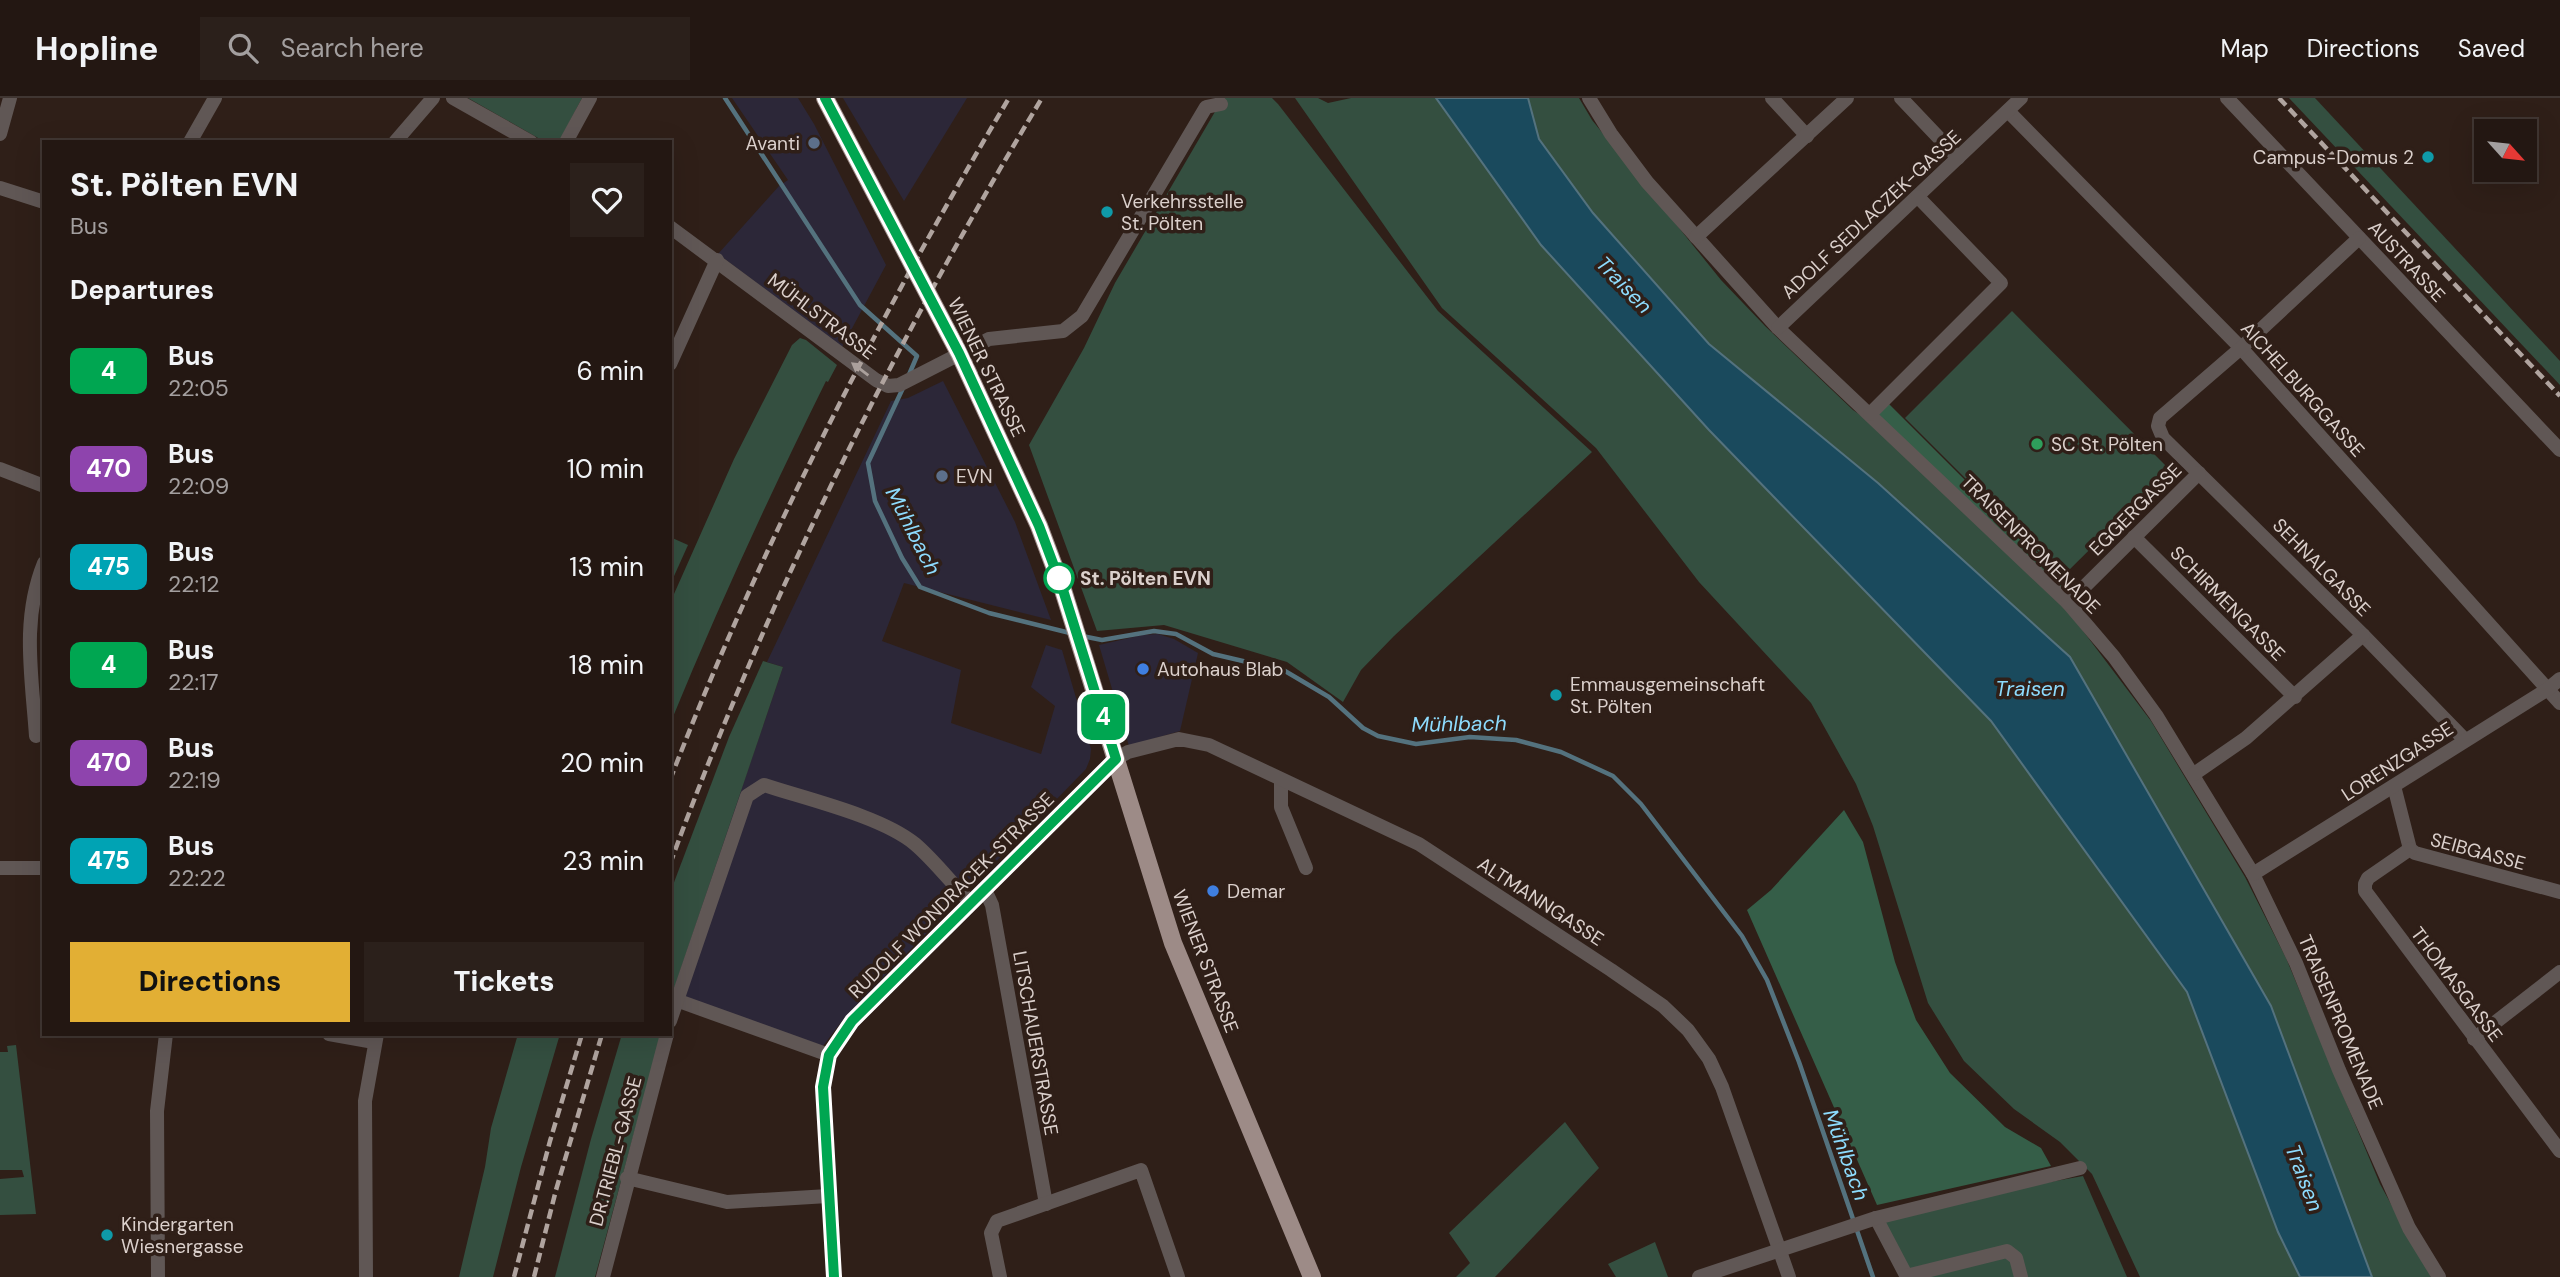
<!DOCTYPE html>
<html lang="en">
<head>
<meta charset="utf-8">
<style>
	:root { --surface:#231712; --page:#2b201b; --text:#f1f3f6; --muted:#a39f9f; --line:#403632; --accent:#e2af34 }
	body { margin:0; font-family:"DM Sans",sans-serif; background:var(--page); color:var(--text); height:100vh; display:flex; flex-direction:column; font-size:26px; white-space:nowrap }
	* { box-sizing:border-box; margin:0 }
	p { font-size:23px; color:var(--muted) }
	.icon { flex:none; width:38px; height:38px; fill:none; stroke:currentColor; stroke-width:2; stroke-linecap:round; stroke-linejoin:round }
	.map { position:relative; flex:1; overflow:hidden }
	.details { position:absolute; left:42px; top:42px; width:630px; height:896px; display:flex; flex-direction:column; background:var(--surface); border-radius:0px; box-shadow:0 7px 28px #0002,0 0 0 2px var(--line) }
	.details>* { flex:none }
	.badge { padding:0 14px; border-radius:10px; font-size:24px; line-height:46px }
	.needle { width:46px; rotate:117deg }
	.buttons { position:absolute; left:2474px; top:21px; display:grid; gap:14px }
	.buttons a { display:grid; place-items:center; width:63px; height:63px; border-radius:0px; background:var(--surface); box-shadow:0 7px 28px #0002,0 0 0 2px var(--line); font-size:35px }
	.map>.badge { position:absolute; translate:-50% -50%; box-shadow:0 0 0 4px #fff }
	h2 { padding:0 28px; font-size:26px; line-height:63px }
	.round { display:grid; place-items:center; flex:none; width:74px; height:74px; border-radius:0px; background:var(--page) }
	.summary { display:flex; align-items:center; justify-content:space-between; height:119px; padding:0 28px }
	h1 { font-size:33px; font-weight:800; line-height:52px }
	.primary-button { display:flex; gap:14px; margin-top:auto; padding:14px 28px }
	.primary-button a { flex:1; height:80px; border-radius:0px; background:var(--accent); color:#111; font-size:28px; font-weight:800; line-height:80px; text-align:center }
	.primary-button a+a { background:var(--page); color:var(--text) }
	ul { padding:0; list-style:none }
	li { display:flex; align-items:center; gap:21px; height:98px; padding:0 28px }
	li div { flex:1 }
	li b { display:block; font-size:26px }
	li em { font-style:normal }
	li .badge { min-width:77px; font-weight:700; text-align:center }
	header { display:flex; align-items:center; gap:42px; box-sizing:border-box; height:98px; padding:0 35px; background:var(--surface); border-bottom:2px solid var(--line) }
	header strong { font-size:33px }
	nav { display:flex; gap:38px; margin-inline-start:auto; font-size:24px }
	.search { width:490px; height:63px; background:var(--page); display:flex; align-items:center; gap:18px; box-sizing:border-box; padding:0 24px; border-radius:0px; color:var(--muted); font-size:26px }
	.map>svg:first-child { display:block }
	.commercial { fill:#2c2738 }
	.green { fill:#344f40 }
	.forest { fill:#355e48 }
	.water { fill:#1a4a5d; stroke:#54727e; stroke-width:2 }
	.lines { fill:none; stroke-linecap:round; stroke-linejoin:round }
	.stream { stroke:#54727e; stroke-width:4.5 }
	.minor { stroke:#605755; stroke-width:14 }
	.major { stroke:#9d8b87; stroke-width:18 }
	.rail { stroke:#b0a49f; stroke-width:4.5; stroke-dasharray:10 5; stroke-linecap:butt }
	.oneway { fill:#aaa09c }
	.line-casing { stroke:#fff; stroke-width:16 }
	.line { stroke:#00a651; stroke-width:10 }
	.service-dot { fill:#5c6f8a; stroke:#2f1f18; stroke-width:2.5 }
	.culture-dot { fill:#0f9aa8; stroke:#2f1f18; stroke-width:2.5 }
	.leisure-dot { fill:#2e9e5b; stroke:#2f1f18; stroke-width:2.5 }
	.stop-dot { fill:#fff; stroke:#00a651; stroke-width:3.5 }
	.shop-dot { fill:#3f7fe0; stroke:#2f1f18; stroke-width:2.5 }
	.labels { text-anchor:middle; stroke-width:7; stroke-linejoin:round; paint-order:stroke }
	.poi-label { font-size:19px; fill:#dbd0cc; stroke:#2f1f18; text-anchor:start }
	.street-label { font-size:19px; fill:#dbd0cc; stroke:#2f1f18 }
	.stop-label { font-size:19px; font-weight:bold; fill:#dbd0cc; stroke:#2f1f18; text-anchor:start }
	.water-label { font-size:21px; font-style:italic; fill:#8ddbfd; stroke:#2f1f18 }
</style>
</head>
<body>
<header>
<strong>Hopline</strong>
<div class="search"><svg class="icon" aria-label="search" viewBox="0 0 24 24"><circle cx="10" cy="10" r="6"/><path d="M15 15l6 6"/></svg>Search here</div>
<nav><a>Map</a><a>Directions</a><a>Saved</a></nav>
</header>
<div class="map">
<svg width="2560" height="1179" viewBox="0 0 2560 1179">
	<rect width="100%" height="100%" fill="#2f1f18"/>
	<!-- commercial -->
	<g class="commercial">
		<polygon points="732,0 798,0 814,26 886,167 842,249 718,156 779,88 788,82"/>
		<polygon points="843,0 967,0 904,103"/>
		<polygon points="943,283 1015,424 1051,522 904,485 882,543 961,572 951,625 1041,656 1055,608 1031,589 1046,547 1062,552 1091,651 1090,661 1086,671 845,919 823,948 672,895 783,569 767,564 891,303 908,300"/>
		<polygon points="1158,536 1174,541 1198,555 1180,633 1129,648 1099,547 1142,537"/>
	</g>
	<!-- green -->
	<g class="green">
		<polygon points="468,0 582,0 559,44 545,44"/>
		<polygon points="1223,0 1272,0 1278,6 1438,213 1592,354 1394,538 1361,572 1343,604 1287,564 1164,527 1097,533 1029,347 1084,250 1115,185"/>
		<polygon points="1295,0 1318,0 1328,5 1351,0 1436,0 1541,147 1709,332 1991,623 2187,894 2278,1134 2300,1179 2140,1179 2092,1076 2060,1044 2014,1011 1964,963 1928,905 1873,728 1856,686 1811,605 1699,484 1596,350 1442,210"/>
		<polygon points="1528,0 1579,0 1592,22 1721,182 1765,228 1853,312 1885,334 2071,517 2151,623 2245,779 2286,860 2380,1086 2431,1179 2372,1179 2271,908 1878,385 1709,246 1593,115 1539,41"/>
		<polygon points="2289,0 2315,0 2560,263 2560,287"/>
		<polygon points="2012,213 2170,372 2063,478 1905,320"/>
		<path d="M800 240 806 242 837 267 828 284 826 283C770 396 718 509 670 626V505L734 361 792 247Z"/>
		<polygon points="670,439 688,447 670,487"/>
		<polygon points="763,563 783,569 670,903 670,795 729,639"/>
		<polygon points="518,936 560,936 521,1069 493,1179 459,1179 485,1069 491,1030"/>
		<polygon points="622,936 661,936 595,1179 555,1179 591,1041"/>
		<polygon points="16,947 36,1116 0,1117 0,1081 24,1079 22,1072 0,1072 0,954 8,954 7,948"/>
		<polygon points="1565,1024 1599,1070 1495,1179 1456,1179 1470,1165 1449,1135"/>
		<polygon points="2083,1078 2127,1179 1900,1179 1868,1117"/>
		<polygon points="1655,1144 1668,1179 1616,1179 1608,1166"/>
	</g>
	<!-- forest -->
	<g class="forest">
		<polygon points="1889,306 2070,487 2062,495 1876,318"/>
		<polygon points="1844,712 1863,744 1895,864 1916,922 1950,975 2005,1029 2041,1050 2051,1068 1877,1107 1747,812 1771,792"/>
	</g>
	<!-- water -->
	<polygon class="water" points="1436,0 1528,0 1539,41 1593,115 1709,246 1878,385 2070,559 2271,908 2372,1179 2300,1179 2278,1134 2187,894 1991,623 1709,332 1541,147"/>
	<g class="lines">
		<!-- stream -->
		<g class="stream">
			<polyline points="725,0 860,207 917,258 908,279"/>
			<polyline points="903,290 868,365 875,403 902,460 920,489 989,515 1070,535"/>
			<polyline points="1082,538 1102,542 1154,533 1176,536 1213,556 1285,573 1329,599 1363,630 1378,638 1416,646 1470,639 1516,642 1561,654 1613,678 1641,706 1742,838 1767,882 1799,964 1873,1179"/>
		</g>
		<!-- minor -->
		<g class="minor">
			<polyline points="453,0 531,44"/>
			<polyline points="1589,0 1611,36 1647,84 1778,230 2068,505 2114,559 2156,617 2253,776 2296,865 2339,972 2409,1130 2439,1179"/>
			<polyline points="1772,0 1807,38"/>
			<polyline points="1901,0 1958,60"/>
			<polyline points="2227,0 2560,352"/>
			<polyline points="2008,13 2241,250 2560,605"/>
			<polyline points="0,36 10,0"/>
			<polyline points="190,44 215,0"/>
			<polyline points="395,44 433,0"/>
			<polyline points="566,44 590,0"/>
			<polyline points="0,90 44,104"/>
			<polyline points="670,129 876,282 888,288 899,287 989,241 1063,233 1082,218 1206,9 1221,6"/>
			<polyline points="1696,139 1847,0"/>
			<polyline points="2359,140 2241,250 2160,320 2158,328 2163,340 2363,537 2465,642"/>
			<polyline points="1778,230 2021,0"/>
			<polyline points="670,266 717,162"/>
			<polyline points="1870,316 2001,185 1918,99"/>
			<polyline points="0,371 44,388"/>
			<polyline points="2134,439 2295,599"/>
			<polyline points="2068,505 2199,375"/>
			<path d="M36 638C32 579 21 522 44 465"/>
			<polyline points="2194,676 2246,640 2363,537"/>
			<polyline points="1281,682 1281,709 1306,770"/>
			<polyline points="2394,688 2410,751 2415,755 2560,794"/>
			<polyline points="2410,751 2368,780 2365,786 2365,793 2560,1053"/>
			<polyline points="0,770 44,770"/>
			<polyline points="2253,776 2548,591 2560,581"/>
			<polyline points="985,792 992,807 1046,1106"/>
			<polyline points="676,902 829,957"/>
			<path d="M670 923 747 698 764 687C806 701 881 718 915 746 935 763 952 786 971 805"/>
			<polyline points="329,936 374,944"/>
			<polyline points="2474,941 2560,874"/>
			<polyline points="627,1080 727,1104 828,1098"/>
			<polyline points="1876,1120 1907,1179"/>
			<polyline points="1906,1178 2007,1153 2016,1160 2021,1179"/>
			<polyline points="158,1179 157,1013 166,936"/>
			<polyline points="366,1179 365,1003 377,936"/>
			<polyline points="603,1179 667,936"/>
			<polyline points="834,1179 823,989 829,957 852,924 1116,661 1128,654 1179,641 1209,647 1419,746 1611,872 1663,908 1688,932 1709,961 1722,989 1789,1179"/>
			<polyline points="1000,1179 991,1135 997,1123 1141,1072 1178,1179"/>
			<polyline points="1699,1179 1876,1120 2080,1070"/>
		</g>
		<!-- major -->
		<polyline class="major" points="825,0 959,255 1039,428 1063,492 1173,845 1312,1179"/>
		<!-- rail -->
		<g class="rail">
			<polyline points="2279,0 2560,298"/>
			<path d="M670 682C762 444 879 219 1009 0"/>
			<path d="M670 766C768 498 895 244 1042 0"/>
			<polyline points="514,1179 550,1043 582,936"/>
			<polyline points="534,1179 556,1092 602,936"/>
		</g>
	</g>
	<!-- one-way arrows -->
	<defs><path id="oneway-solid" d="M-6-.8H1V-3.2L6.5 0L1 3.2V.8H-6Z" transform="scale(1.75)"/></defs>
	<use class="oneway" href="#oneway-solid" transform="translate(860 271) rotate(-143)"/>
	<g class="lines">
		<!-- line casing -->
		<g class="line-casing">
			<polyline id="line" points="825,0 959,255 1039,428 1063,492 1116,661 852,923 829,957 823,989 834,1179"/>
		</g>
		<!-- line -->
		<use href="#line" class="line"/>
	</g>
	<!-- markers -->
	<g class="service-dot">
		<circle cx="814" cy="45" r="7"/>
		<circle cx="942" cy="378" r="7"/>
	</g>
	<g class="culture-dot">
		<circle cx="2428" cy="59" r="7"/>
		<circle cx="1107" cy="114" r="7"/>
		<circle cx="1556" cy="597" r="7"/>
		<circle cx="107" cy="1137" r="7"/>
	</g>
	<circle class="leisure-dot" cx="2037" cy="346" r="7"/>
	<circle class="stop-dot" cx="1059" cy="480" r="14"/>
	<g class="shop-dot">
		<circle cx="1143" cy="571" r="7"/>
		<circle cx="1213" cy="793" r="7"/>
	</g>
	<g class="labels">
		<!-- poi labels -->
		<g class="poi-label">
			<text x="800" y="52" text-anchor="end">Avanti</text>
			<text x="2414" y="66" text-anchor="end">Campus-Domus 2</text>
			<text x="1121" y="110">Verkehrsstelle<tspan x="1121" dy="22">St. Pölten</tspan></text>
			<text x="2051" y="353">SC St. Pölten</text>
			<text x="956" y="385">EVN</text>
			<text x="1157" y="578">Autohaus Blab</text>
			<text x="1570" y="593">Emmausgemeinschaft<tspan x="1570" dy="22">St. Pölten</tspan></text>
			<text x="1227" y="800">Demar</text>
			<text x="121" y="1133">Kindergarten<tspan x="121" dy="22">Wiesnergasse</tspan></text>
		</g>
		<!-- street labels -->
		<g class="street-label">
			<text transform="translate(1871 116) rotate(-43)" y="7">ADOLF SEDLACZEK-GASSE</text>
			<text transform="translate(2407 163) rotate(47)" y="7">AUSTRASSE</text>
			<text transform="translate(822 218) rotate(37)" y="7">MÜHLSTRASSE</text>
			<text transform="translate(987 269) rotate(64)" y="7">WIENER STRASSE</text>
			<text transform="translate(2303 291) rotate(48)" y="7">AICHELBURGGASSE</text>
			<text transform="translate(2135 411) rotate(-45)" y="7">EGGERGASSE</text>
			<text transform="translate(2031 446) rotate(45)" y="7">TRAISENPROMENADE</text>
			<text transform="translate(2322 469) rotate(45)" y="7">SEHNALGASSE</text>
			<text transform="translate(2228 505) rotate(45)" y="7">SCHIRMENGASSE</text>
			<text transform="translate(2397 663) rotate(-33)" y="7">LORENZGASSE</text>
			<text transform="translate(2478 753) rotate(15)" y="7">SEIBGASSE</text>
			<text transform="translate(951 797) rotate(-45)" y="7">RUDOLF WONDRACEK-STRASSE</text>
			<text transform="translate(1541 803) rotate(33)" y="7">ALTMANNGASSE</text>
			<text transform="translate(1206 863) rotate(69)" y="7">WIENER STRASSE</text>
			<text transform="translate(2457 886) rotate(53)" y="7">THOMASGASSE</text>
			<text transform="translate(2341 924) rotate(67)" y="7">TRAISENPROMENADE</text>
			<text transform="translate(1036 945) rotate(80)" y="7">LITSCHAUERSTRASSE</text>
			<text transform="translate(615 1053) rotate(-75)" y="7">DR.TRIEBL-GASSE</text>
		</g>
		<!-- stop labels -->
		<g class="stop-label">
			<text x="1080" y="487">St. Pölten EVN</text>
		</g>
		<!-- water labels -->
		<g class="water-label">
			<text transform="translate(1624 187) rotate(46)" y="7">Traisen</text>
			<text transform="translate(913 433) rotate(63)" y="7">Mühlbach</text>
			<text x="2030" y="598">Traisen</text>
			<text transform="translate(1459 626) rotate(-1)" y="7">Mühlbach</text>
			<text transform="translate(1846 1057) rotate(70)" y="7">Mühlbach</text>
			<text transform="translate(2304 1080) rotate(69)" y="7">Traisen</text>
		</g>
	</g>
</svg>
<div class="buttons">
<a><svg class="needle" viewBox="-14 -14 28 28"><path d="M0-13l5 13h-10z" fill="#e53935"/><path d="M0 13l5-13h-10z" fill="#a39f9f"/></svg></a>
</div>
<b class="badge" style="left:1103px;top:619px;background:#00a651;color:#fff">4</b>
<section class="details">
<div class="summary"><div><h1>St. Pölten EVN</h1><p>Bus</p></div><a class="round"><svg class="icon" aria-label="heart" viewBox="0 0 24 24"><path d="M12 20l-8-8c-3-5 5-10 8-4 3-6 11-1 8 4z"/></svg></a></div>
<h2>Departures</h2>
<ul>
<li><span class="badge" style="background:#00a651;color:#fff">4</span><div><b>Bus</b><p>22:05</p></div><em>6 min</em></li>
<li><span class="badge" style="background:#8e44ad;color:#fff">470</span><div><b>Bus</b><p>22:09</p></div><em>10 min</em></li>
<li><span class="badge" style="background:#00a3b4;color:#fff">475</span><div><b>Bus</b><p>22:12</p></div><em>13 min</em></li>
<li><span class="badge" style="background:#00a651;color:#fff">4</span><div><b>Bus</b><p>22:17</p></div><em>18 min</em></li>
<li><span class="badge" style="background:#8e44ad;color:#fff">470</span><div><b>Bus</b><p>22:19</p></div><em>20 min</em></li>
<li><span class="badge" style="background:#00a3b4;color:#fff">475</span><div><b>Bus</b><p>22:22</p></div><em>23 min</em></li>
</ul>
<div class="primary-button"><a>Directions</a><a>Tickets</a></div>
</section>
</div>
</body>
</html>
